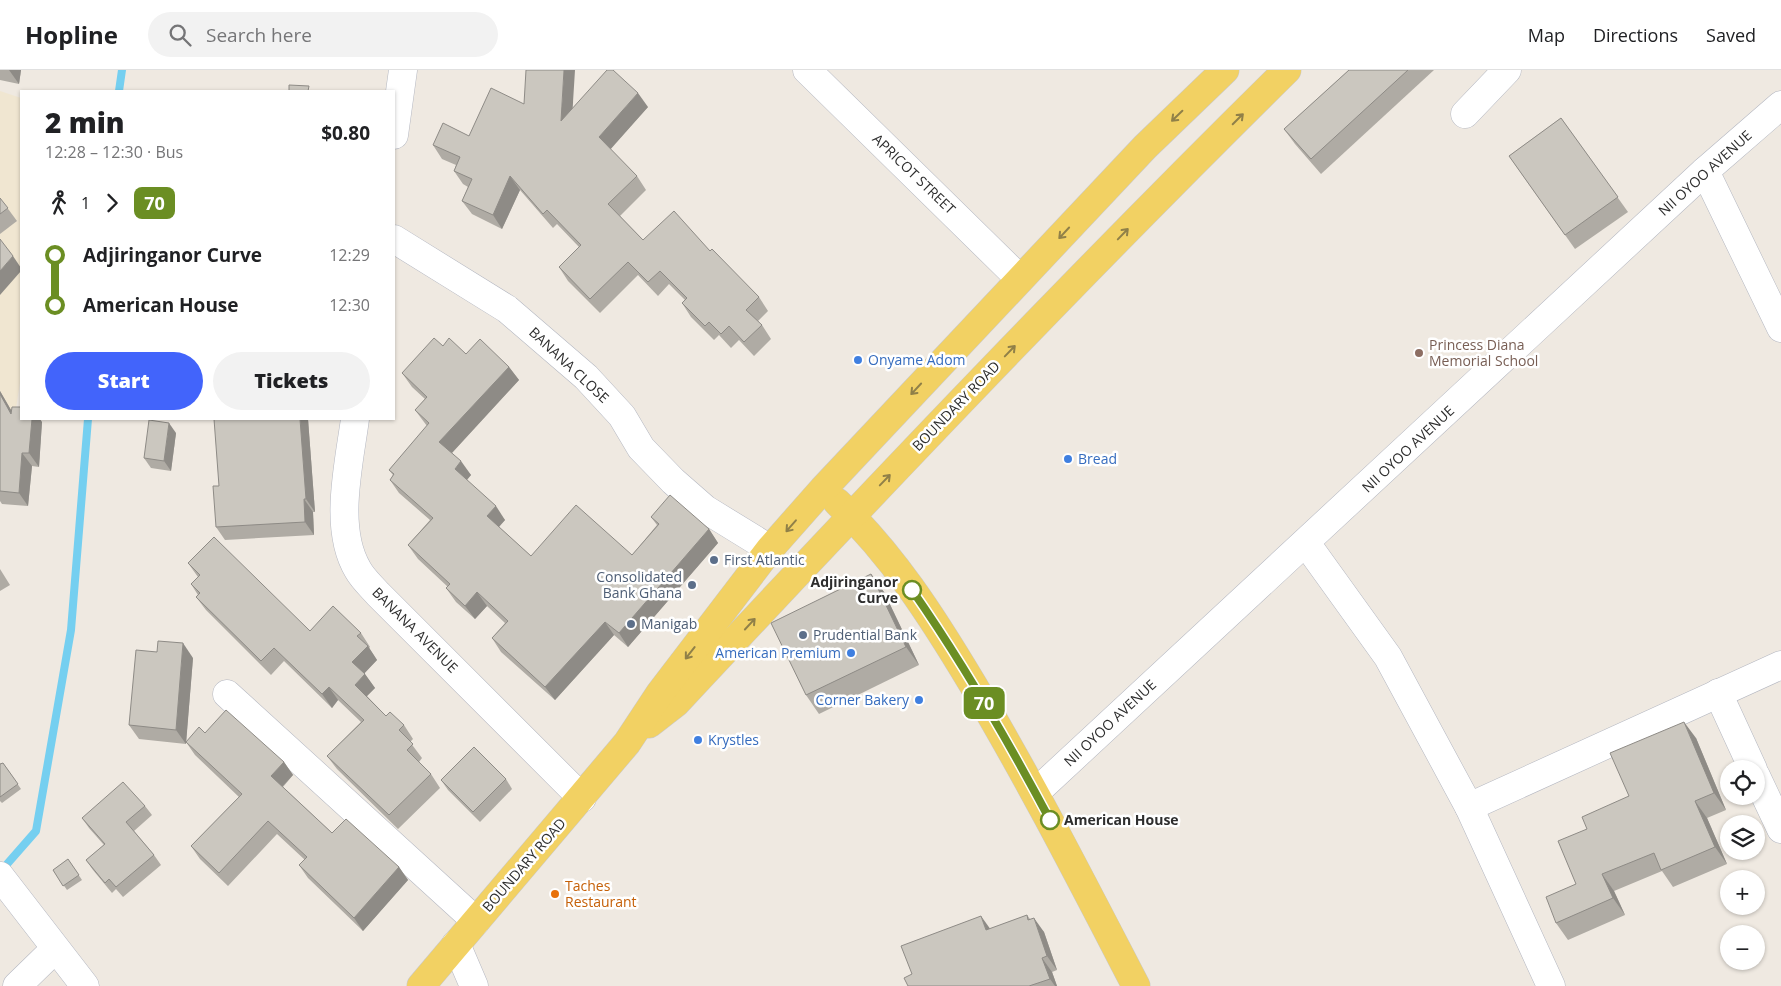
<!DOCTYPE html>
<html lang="en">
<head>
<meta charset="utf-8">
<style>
	:root { --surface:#fff; --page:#f2f2f2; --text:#202124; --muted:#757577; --line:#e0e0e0; --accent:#4264fb }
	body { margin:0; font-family:"Open Sans",sans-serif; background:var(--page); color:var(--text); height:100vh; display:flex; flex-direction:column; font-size:19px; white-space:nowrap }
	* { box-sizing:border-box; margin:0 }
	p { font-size:16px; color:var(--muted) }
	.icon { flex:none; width:28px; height:28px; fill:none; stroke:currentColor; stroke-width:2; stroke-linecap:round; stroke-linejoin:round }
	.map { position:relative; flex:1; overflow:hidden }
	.side { position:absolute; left:20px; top:20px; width:375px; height:330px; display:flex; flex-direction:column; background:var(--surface); border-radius:0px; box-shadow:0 1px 4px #0004 }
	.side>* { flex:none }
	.badge { padding:0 10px; border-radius:8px; font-size:18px; line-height:32px }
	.buttons { position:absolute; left:1720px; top:690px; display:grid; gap:10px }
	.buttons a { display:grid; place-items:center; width:45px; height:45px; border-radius:50%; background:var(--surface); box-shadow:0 1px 4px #0004; font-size:25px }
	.map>.badge { position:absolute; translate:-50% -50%; box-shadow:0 0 0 2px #fff }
	.legs { display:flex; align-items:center; gap:8px; height:55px; padding:0 25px; font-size:16px }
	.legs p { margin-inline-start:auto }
	.headline { display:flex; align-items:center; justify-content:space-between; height:85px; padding:0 25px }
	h1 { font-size:28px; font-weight:800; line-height:38px }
	.button { display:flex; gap:10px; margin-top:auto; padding:10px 25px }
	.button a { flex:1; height:58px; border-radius:30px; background:var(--accent); color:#fff; font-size:20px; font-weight:800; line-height:58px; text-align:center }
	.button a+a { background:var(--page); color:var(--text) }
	ul { padding:0 25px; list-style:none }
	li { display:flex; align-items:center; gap:18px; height:50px; font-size:19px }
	li i { display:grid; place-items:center; width:8px; height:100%; margin:0 6px; background:currentColor }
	li i::after { content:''; width:12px; height:12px; margin:-6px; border:4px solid; border-radius:50%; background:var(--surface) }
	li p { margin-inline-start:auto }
	li:first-child i { background:linear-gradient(#0000 50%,currentColor 0) }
	li:last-child i { background:linear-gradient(currentColor 50%,#0000 0) }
	header { display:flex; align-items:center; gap:30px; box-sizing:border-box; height:70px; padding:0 25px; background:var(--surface); border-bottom:1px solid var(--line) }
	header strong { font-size:24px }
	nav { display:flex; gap:28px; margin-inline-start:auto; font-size:18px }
	.search { width:350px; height:45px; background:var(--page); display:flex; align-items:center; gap:12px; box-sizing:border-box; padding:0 18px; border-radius:28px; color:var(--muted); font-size:19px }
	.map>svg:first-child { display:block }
	.education { fill:#f0e6d1 }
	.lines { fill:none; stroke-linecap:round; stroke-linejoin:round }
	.stream { stroke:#75cff0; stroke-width:8 }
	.minor-casing { stroke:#b4b7c1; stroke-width:29 }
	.major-casing { stroke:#c9c9c9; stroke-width:29 }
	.minor { stroke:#fff; stroke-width:28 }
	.major { stroke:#f2d163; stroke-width:28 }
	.wall { fill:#afaba4 }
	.shaded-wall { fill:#8e8b86 }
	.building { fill:#cbc7bf; stroke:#8e8b86 }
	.oneway { stroke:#908048 }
	.line-1-casing { stroke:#fff; stroke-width:11 }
	.line-1 { stroke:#6b8e23; stroke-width:8 }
	.education-dot { fill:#8d6e63; stroke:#fff; stroke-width:2 }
	.shop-dot { fill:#3f7fe0; stroke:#fff; stroke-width:2 }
	.service-dot { fill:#5c6f8a; stroke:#fff; stroke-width:2 }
	.stop-1-dot { fill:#fff; stroke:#6b8e23; stroke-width:2.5 }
	.food-dot { fill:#e8710a; stroke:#fff; stroke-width:2 }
	.labels { text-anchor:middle; stroke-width:5; stroke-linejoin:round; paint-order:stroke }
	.street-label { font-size:14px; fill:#2e2e2e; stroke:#fff }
	.education-label { font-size:14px; fill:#785e54; stroke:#fff; text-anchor:start }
	.shop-label { font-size:14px; fill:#366cbe; stroke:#fff; text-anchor:start }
	.service-label { font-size:14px; fill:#4e5e75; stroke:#fff; text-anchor:start }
	.stop-label { font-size:14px; font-weight:bold; fill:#2e2e2e; stroke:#fff; text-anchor:end }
	.food-label { font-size:14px; fill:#c56008; stroke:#fff; text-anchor:start }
</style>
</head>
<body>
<header>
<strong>Hopline</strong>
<div class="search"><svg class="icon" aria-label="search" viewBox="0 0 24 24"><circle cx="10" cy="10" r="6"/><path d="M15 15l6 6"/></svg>Search here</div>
<nav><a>Map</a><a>Directions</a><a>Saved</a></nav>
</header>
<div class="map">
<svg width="1781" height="916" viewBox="0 0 1781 916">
	<rect width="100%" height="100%" fill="#efe9e1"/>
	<!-- education -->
	<polygon class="education" points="0,21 21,28 21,307 14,350 0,351"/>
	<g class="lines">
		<!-- stream -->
		<g class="stream">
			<polyline points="119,21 122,0"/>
			<polyline points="0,802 36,761 71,560 88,349"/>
		</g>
		<!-- minor casing -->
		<g class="minor-casing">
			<g id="minor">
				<polyline points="807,0 1020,209"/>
				<polyline points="1465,44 1507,0"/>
				<polyline points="394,65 403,0"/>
				<polyline points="1705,101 1781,258"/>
				<polyline points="394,169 507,239 586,307 622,346 641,378 673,411 705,439 770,479"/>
				<path d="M355 349C349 394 333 459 358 500 363 509 371 516 378 524L582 728"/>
				<polyline points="1306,473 1388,587 1469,737 1551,916"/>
				<polyline points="1718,623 1753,699"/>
				<polyline points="227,624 476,851"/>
				<polyline points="1756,706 1781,759"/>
				<polyline points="1035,723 1705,101 1781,35"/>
				<polyline points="1469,737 1781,595"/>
				<polyline points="0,806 85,916"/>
				<polyline points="456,874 474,916"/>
				<polyline points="17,916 55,879"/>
			</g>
		</g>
		<!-- major casing -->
		<g class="major-casing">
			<g id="major">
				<path d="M837 432C893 485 933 548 972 613 1031 712 1083 814 1136 916"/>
				<path d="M649 654 676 633C876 419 1078 206 1287 0"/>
				<polyline points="421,916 627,673 660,623 770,479 823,419 1145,77 1225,0"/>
			</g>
		</g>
		<!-- minor -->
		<use href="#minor" class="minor"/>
		<!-- major -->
		<use href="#major" class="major"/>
	</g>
	<!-- wall -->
	<g class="wall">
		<polygon points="0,0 21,0 19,14 0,10"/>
		<polygon points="1349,0 1434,0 1321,104 1295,74 1284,59"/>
		<polygon points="524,34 573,38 648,37 610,79 637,106 646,120 620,146 643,170 710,181 759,227 768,241 758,251 762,255 771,269 754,286 739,270 731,278 719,265 714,270 691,247 682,233 685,230 669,214 658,226 638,205 600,243 568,211 559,197 579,177 557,154 553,158 520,120 502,159 472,144 462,131 468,117 463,114 454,101 456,95 442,89 433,75 469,66"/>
		<polygon points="1561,48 1628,142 1575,179 1509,86"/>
		<polygon points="0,128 17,151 0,164"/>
		<polygon points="443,276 466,284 509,297 519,310 452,383 471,405 467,410 505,450 499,457 531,486 632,485 657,455 651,447 709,459 718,473 628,577 614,565 555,630 501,582 492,568 505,553 487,536 475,549 456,532 446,518 448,517 418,489 408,475 430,450 399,423 390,410 393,405 389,400 427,356 415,340 425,329 412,317 402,303"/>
		<polygon points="0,321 12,342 42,352 39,397 32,396 28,436 2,434 0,431"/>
		<polygon points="308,349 315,442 313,442 314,465 225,470 216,457 219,416"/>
		<polygon points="176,363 171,401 151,398 144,388"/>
		<polygon points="188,493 310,561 361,563 370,577 369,578 377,590 364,603 375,618 367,626 386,646 404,655 413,669 410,672 422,688 419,692 431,704 440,718 398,759 337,699 327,686 361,652 338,630 332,638 284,591 271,605 206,540 196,527 198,525 191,514 198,507"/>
		<polygon points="0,499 10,515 0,521"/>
		<polygon points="871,504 884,522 919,595 819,644 806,625"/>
		<polygon points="193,588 186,672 205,663 284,692 293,705 283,717 332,763 399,797 408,810 363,861 308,808 299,795 305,790 277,764 228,816 200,789 191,776 239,727 195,685 186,672 186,674 139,669 129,655"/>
		<polygon points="1696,668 1726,740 1707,748 1727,794 1673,817 1662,801 1614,821 1625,845 1568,870 1556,853 1576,814 1587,759 1629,726"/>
		<polygon points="3,693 21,719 2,733 0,731 0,694"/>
		<polygon points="506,709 512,719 480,752 448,720 441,710"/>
		<polygon points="145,736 152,745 134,761 154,785 161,795 123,827 116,819 112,823 93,800 86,790 104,775 89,758 82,748"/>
		<polygon points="68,789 82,810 67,820 53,800"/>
		<polygon points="1027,845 1030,849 1044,862 1057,900 1052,902 1057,916 908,916 912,904 990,859"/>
	</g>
	<!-- shaded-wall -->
	<g class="shaded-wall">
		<polygon points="9,0 21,0 19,14"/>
		<polygon points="564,0 575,0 571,65 561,51"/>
		<polygon points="638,23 648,37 609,81 599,67"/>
		<polygon points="510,106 520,120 502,159 493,145"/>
		<polygon points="13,186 21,198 21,201 0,225 0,201"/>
		<polygon points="509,297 519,310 449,386 439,372"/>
		<polygon points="0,321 21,357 11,344 0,324"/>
		<polygon points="32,349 40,349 42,352 39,397 29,383"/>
		<polygon points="300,349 308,349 315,442 306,429"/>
		<polygon points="169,353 176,363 171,401 164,391"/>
		<polygon points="22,383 32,396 28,436 19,423"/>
		<polygon points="461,391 471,405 464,413 455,399"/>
		<polygon points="304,429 313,442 314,465 305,452"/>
		<polygon points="496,436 505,450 496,460 487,446"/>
		<polygon points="709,459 718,473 628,577 619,563"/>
		<polygon points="871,504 884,522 919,595 906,577"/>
		<polygon points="477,522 487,536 475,549 465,536"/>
		<polygon points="605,552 614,565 555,630 545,617"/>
		<polygon points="183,573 193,588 186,674 176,660"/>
		<polygon points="368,576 377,590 362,606 352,592"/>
		<polygon points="365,604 375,618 365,628 355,615"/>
		<polygon points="329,617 338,630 332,638 322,624"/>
		<polygon points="1684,652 1696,668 1726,740 1714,723"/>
		<polygon points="284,692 293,705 280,719 271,706"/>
		<polygon points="1695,731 1707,748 1727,794 1715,777"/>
		<polygon points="399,797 408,810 363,861 354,848"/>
		<polygon points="1602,804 1614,821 1625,845 1613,828"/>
		<polygon points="981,846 991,860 986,860"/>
		<polygon points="1034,848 1044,862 1057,900 1047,886"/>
		<polygon points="1042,888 1052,902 1057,916 1055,916 1050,909"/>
	</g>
	<!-- building -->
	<g class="building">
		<polygon points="526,0 564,0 561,51 607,0 613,0 638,23 599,67 637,106 608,134 643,170 674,141 710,181 712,179 759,227 746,240 762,255 744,272 729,256 721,264 709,252 705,256 682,233 687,228 660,201 648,212 628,192 590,229 559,197 581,175 547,140 543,144 510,106 493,145 462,131 472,109 454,101 460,87 433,75 443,53 469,66 491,18 524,34"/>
		<polygon points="1349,0 1408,0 1311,89 1284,59"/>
		<polygon points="289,15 309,16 308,21 289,21"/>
		<polygon points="1561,48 1618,127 1565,165 1509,86"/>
		<polygon points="0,128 8,138 0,144"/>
		<polygon points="0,169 13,186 0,201"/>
		<polygon points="434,268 443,276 449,268 466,284 480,269 509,297 439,372 461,391 455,399 496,436 487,446 531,486 576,435 632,485 659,454 651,447 670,425 709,459 619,563 605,552 545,617 492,568 508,551 477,522 465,536 446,518 450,514 408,475 433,448 390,410 394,404 389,400 429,353 415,340 427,327 402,303"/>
		<polygon points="0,324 11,344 12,337 21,337 21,349 32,349 29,383 22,383 19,423 0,421"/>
		<polygon points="214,349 300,349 306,429 304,429 305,452 216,457 213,416 219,416"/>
		<polygon points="149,350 169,353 164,391 144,388"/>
		<polygon points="214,467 310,561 333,536 361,563 357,566 368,576 352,592 365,604 355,615 386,646 390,642 404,655 399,660 413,674 407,680 431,704 389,745 327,686 364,650 329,617 322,624 274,578 261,591 196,527 200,523 191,514 200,505 188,493"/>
		<polygon points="871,504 906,577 806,625 771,553"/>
		<polygon points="158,571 183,573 176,660 129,655 136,580 157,582"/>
		<polygon points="226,640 284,692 271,706 332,763 346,749 399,797 354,848 299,795 307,787 268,751 219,803 191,776 242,724 186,672 199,657 205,663"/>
		<polygon points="1684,652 1714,723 1695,731 1715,777 1661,800 1654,783 1602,804 1613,828 1556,853 1546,827 1576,814 1558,771 1587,759 1582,747 1629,726 1610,683"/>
		<polygon points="474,677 506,709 473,742 441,710"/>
		<polygon points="3,693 18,714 0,727 0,694"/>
		<polygon points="123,712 145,736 126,752 154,785 116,817 109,809 105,813 86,790 105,774 82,748"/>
		<polygon points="68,789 79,805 63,816 53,800"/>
		<polygon points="1027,845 1028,850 1034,848 1047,886 1042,888 1050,909 1029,916 908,916 904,908 912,904 901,876 981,846 986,860"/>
	</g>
	<!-- one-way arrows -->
	<defs><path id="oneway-shaft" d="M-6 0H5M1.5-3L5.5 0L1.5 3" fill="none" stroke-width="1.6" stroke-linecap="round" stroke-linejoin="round" transform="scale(1.25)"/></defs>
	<g class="oneway">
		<use href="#oneway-shaft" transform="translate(1177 46) rotate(136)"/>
		<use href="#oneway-shaft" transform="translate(1238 49) rotate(-45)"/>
		<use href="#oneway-shaft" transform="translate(1064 163) rotate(133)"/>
		<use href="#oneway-shaft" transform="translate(1123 164) rotate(-46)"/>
		<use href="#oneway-shaft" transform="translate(1010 281) rotate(-46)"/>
		<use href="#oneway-shaft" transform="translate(916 319) rotate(133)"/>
		<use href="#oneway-shaft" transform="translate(885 410) rotate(-46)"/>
		<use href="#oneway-shaft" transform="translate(791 456) rotate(131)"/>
		<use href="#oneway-shaft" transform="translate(750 554) rotate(-47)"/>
		<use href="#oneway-shaft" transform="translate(690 583) rotate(128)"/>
	</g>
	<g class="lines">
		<!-- line-1 casing -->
		<g class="line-1-casing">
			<path id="line-1" d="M912 520C963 593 1008 671 1050 750"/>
		</g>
		<!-- line-1 -->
		<use href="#line-1" class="line-1"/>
	</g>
	<!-- markers -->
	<circle class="education-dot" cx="1419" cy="283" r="5"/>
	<g class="shop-dot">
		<circle cx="858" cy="290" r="5"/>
		<circle cx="1068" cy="389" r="5"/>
		<circle cx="851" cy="583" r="5"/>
		<circle cx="919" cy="630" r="5"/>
		<circle cx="698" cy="670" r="5"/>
	</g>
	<g class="service-dot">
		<circle cx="714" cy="490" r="5"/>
		<circle cx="692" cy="515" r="5"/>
		<circle cx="631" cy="554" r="5"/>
		<circle cx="803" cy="565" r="5"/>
	</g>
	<g class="stop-1-dot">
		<circle cx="912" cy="520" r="9"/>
		<circle cx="1050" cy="750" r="9"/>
	</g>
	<circle class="food-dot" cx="555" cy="824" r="5"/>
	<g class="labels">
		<!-- street labels -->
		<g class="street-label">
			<text transform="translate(1705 103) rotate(-42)" y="5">NII OYOO AVENUE</text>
			<text transform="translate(914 104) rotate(44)" y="5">APRICOT STREET</text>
			<text transform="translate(569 295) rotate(43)" y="5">BANANA CLOSE</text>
			<text transform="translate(956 336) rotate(-46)" y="5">BOUNDARY ROAD</text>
			<text transform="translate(1408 379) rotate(-43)" y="5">NII OYOO AVENUE</text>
			<text transform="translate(415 560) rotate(45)" y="5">BANANA AVENUE</text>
			<text transform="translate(1110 653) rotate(-43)" y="5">NII OYOO AVENUE</text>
			<text transform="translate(524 795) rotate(-49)" y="5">BOUNDARY ROAD</text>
		</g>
		<!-- education labels -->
		<g class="education-label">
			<text x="1429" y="280">Princess Diana<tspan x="1429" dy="16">Memorial School</tspan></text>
		</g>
		<!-- shop labels -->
		<g class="shop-label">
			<text x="868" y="295">Onyame Adom</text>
			<text x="1078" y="394">Bread</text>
			<text x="841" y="588" text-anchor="end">American Premium</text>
			<text x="909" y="635" text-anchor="end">Corner Bakery</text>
			<text x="708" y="675">Krystles</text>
		</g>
		<!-- service labels -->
		<g class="service-label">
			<text x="724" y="495">First Atlantic</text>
			<text x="682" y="512" text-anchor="end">Consolidated<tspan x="682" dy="16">Bank Ghana</tspan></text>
			<text x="641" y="559">Manigab</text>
			<text x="813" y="570">Prudential Bank</text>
		</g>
		<!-- stop labels -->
		<g class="stop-label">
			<text x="898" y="517">Adjiringanor<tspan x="898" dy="16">Curve</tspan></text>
			<text x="1064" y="755" text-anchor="start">American House</text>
		</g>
		<!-- food labels -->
		<g class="food-label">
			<text x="565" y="821">Taches<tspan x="565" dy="16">Restaurant</tspan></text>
		</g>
	</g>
</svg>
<div class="buttons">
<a><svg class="icon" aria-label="locate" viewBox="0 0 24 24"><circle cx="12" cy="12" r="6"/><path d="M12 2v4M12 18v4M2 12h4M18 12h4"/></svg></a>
<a><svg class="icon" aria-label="layers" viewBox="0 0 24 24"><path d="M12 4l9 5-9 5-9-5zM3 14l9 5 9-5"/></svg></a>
<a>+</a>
<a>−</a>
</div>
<b class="badge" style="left:984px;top:633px;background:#6b8e23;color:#fff">70</b>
<section class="side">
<div class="headline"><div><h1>2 min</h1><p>12:28 – 12:30 · Bus</p></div><b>$0.80</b></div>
<div class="legs"><svg class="icon" aria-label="walk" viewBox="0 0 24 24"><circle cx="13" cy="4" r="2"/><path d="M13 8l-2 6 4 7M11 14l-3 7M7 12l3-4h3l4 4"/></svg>1<svg class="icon" aria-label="forward" viewBox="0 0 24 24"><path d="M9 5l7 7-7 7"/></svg><b class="badge" style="background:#6b8e23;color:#fff">70</b></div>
<ul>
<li><i style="color:#6b8e23"></i><b>Adjiringanor Curve</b><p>12:29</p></li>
<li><i style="color:#6b8e23"></i><b>American House</b><p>12:30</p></li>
</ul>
<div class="button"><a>Start</a><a>Tickets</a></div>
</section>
</div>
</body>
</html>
